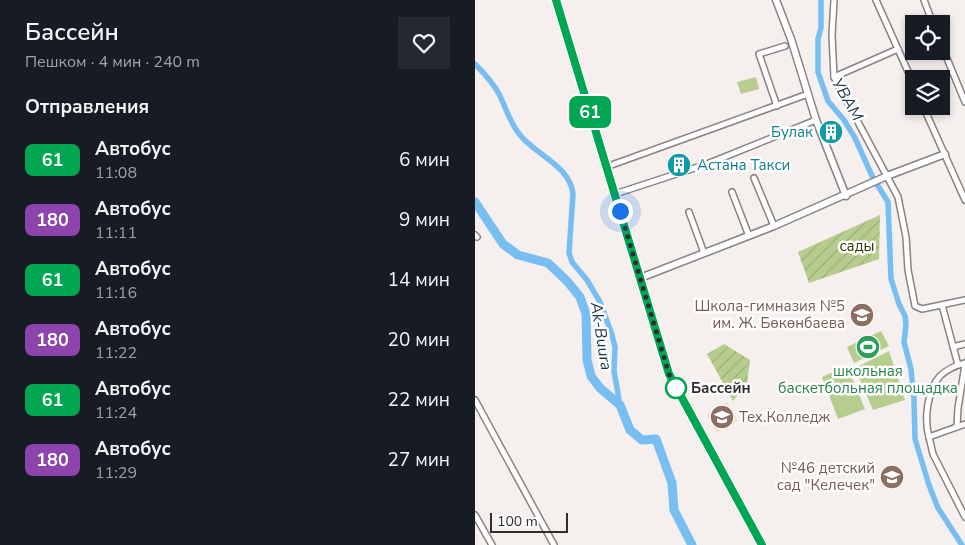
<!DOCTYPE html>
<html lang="ru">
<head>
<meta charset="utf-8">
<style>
	:root { --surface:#171b24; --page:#242831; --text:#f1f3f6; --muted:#9ea1a6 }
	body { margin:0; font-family:"Nunito Sans",sans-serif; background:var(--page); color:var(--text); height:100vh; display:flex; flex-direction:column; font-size:19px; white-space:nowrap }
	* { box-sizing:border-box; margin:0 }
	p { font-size:16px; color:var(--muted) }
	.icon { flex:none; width:28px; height:28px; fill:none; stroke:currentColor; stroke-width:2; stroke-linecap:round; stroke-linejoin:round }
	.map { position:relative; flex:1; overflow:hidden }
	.side { display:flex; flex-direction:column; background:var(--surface); width:475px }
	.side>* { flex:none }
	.badge { padding:0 10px; border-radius:8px; font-size:18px; line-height:32px }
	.fabs { position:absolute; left:430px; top:15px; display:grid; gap:10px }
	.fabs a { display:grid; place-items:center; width:45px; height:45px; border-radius:0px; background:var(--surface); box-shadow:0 2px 8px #0003; font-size:25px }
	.scale { position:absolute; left:15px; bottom:12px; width:78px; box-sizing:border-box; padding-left:5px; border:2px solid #2f2d2c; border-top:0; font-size:14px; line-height:18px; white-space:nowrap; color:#2f2d2c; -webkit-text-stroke:4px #fffdfd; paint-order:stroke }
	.you { position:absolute; width:25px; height:25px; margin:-12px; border:4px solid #fff; border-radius:50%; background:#1a73e8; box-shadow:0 0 0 8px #1a73e833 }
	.map>.badge { position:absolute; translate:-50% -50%; box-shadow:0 0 0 2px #fff }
	h2 { padding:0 25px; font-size:19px; line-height:45px }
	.round { display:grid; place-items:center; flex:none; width:52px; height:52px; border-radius:0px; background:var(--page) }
	.headline { display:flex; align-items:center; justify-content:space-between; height:85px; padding:0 25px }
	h1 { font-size:24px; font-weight:600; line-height:38px }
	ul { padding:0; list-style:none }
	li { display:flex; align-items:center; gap:15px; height:60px; padding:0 25px }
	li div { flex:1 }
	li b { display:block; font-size:19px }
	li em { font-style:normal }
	li .badge { min-width:55px; font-weight:700; text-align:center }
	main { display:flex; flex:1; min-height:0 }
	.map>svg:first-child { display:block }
	.education { fill:#f0e5d1 }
	.garden { fill:url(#garden-furrows) }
	.pitch { fill:#b6cd8d }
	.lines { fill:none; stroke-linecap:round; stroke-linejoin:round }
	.canal { stroke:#79bef0; stroke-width:5.5 }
	.river { stroke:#79bef0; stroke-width:9 }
	.minor-casing { stroke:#888381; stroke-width:8 }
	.tertiary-casing { stroke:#888381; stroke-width:9 }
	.secondary-casing { stroke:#888381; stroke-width:10 }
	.minor { stroke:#fff; stroke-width:5 }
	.tertiary { stroke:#fff; stroke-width:6 }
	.secondary { stroke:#fff; stroke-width:8 }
	.line-casing { stroke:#fff; stroke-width:11 }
	.line { stroke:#00a651; stroke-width:8 }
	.walk { stroke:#2f2d2c; stroke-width:5; stroke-dasharray:0 9 }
	.stop-dot { fill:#fff; stroke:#00a651; stroke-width:2.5 }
	.labels { text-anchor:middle; stroke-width:5; stroke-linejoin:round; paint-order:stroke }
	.culture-label { font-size:15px; fill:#0d838f; stroke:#fffdfd; text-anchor:end }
	.park-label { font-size:15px; fill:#2b3a03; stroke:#fffdfd }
	.education-label { font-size:15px; fill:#785e54; stroke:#fffdfd; text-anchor:end }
	.leisure-label { font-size:15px; fill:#27864d; stroke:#fffdfd }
	.stop-label { font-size:15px; font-weight:bold; fill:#2f2d2c; stroke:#fffdfd; text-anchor:start }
	.water-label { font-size:16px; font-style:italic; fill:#18364b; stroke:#fffdfd }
</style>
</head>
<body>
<main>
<section class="side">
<div class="headline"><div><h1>Бассейн</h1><p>Пешком · 4 мин · 240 m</p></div><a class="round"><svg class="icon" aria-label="heart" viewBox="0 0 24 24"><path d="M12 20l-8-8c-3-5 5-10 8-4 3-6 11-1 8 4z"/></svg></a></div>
<h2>Отправления</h2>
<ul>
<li><span class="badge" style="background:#00a651;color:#fff">61</span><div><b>Автобус</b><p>11:08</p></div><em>6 мин</em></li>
<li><span class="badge" style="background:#8e44ad;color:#fff">180</span><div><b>Автобус</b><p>11:11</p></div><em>9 мин</em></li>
<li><span class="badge" style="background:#00a651;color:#fff">61</span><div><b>Автобус</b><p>11:16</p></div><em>14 мин</em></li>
<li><span class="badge" style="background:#8e44ad;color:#fff">180</span><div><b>Автобус</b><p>11:22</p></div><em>20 мин</em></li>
<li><span class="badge" style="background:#00a651;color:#fff">61</span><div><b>Автобус</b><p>11:24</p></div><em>22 мин</em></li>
<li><span class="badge" style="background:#8e44ad;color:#fff">180</span><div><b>Автобус</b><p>11:29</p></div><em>27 мин</em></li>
</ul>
</section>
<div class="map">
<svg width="490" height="545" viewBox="0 0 490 545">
	<defs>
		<pattern id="garden-furrows" width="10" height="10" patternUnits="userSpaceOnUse" patternTransform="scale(1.25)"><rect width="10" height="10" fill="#b6cd8d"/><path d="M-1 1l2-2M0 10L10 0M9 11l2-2" fill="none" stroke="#9db07a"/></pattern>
	</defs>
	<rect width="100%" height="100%" fill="#f5efed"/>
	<!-- education -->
	<polygon class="education" points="252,402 262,421 242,433 231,414"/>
	<!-- garden -->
	<g class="garden">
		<polygon points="405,215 404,259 334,283 323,252"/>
		<polygon points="249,344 275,360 272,384 258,401 232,354"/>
	</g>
	<!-- pitch -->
	<g class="pitch">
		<polygon points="281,77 284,89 266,94 262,82"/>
		<polygon points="406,331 414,346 379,363 372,347"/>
		<polygon points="414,351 430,400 398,410 380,368"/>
		<polygon points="372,366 390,409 363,419 347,377"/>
	</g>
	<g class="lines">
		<!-- canal -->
		<g class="canal">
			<polyline points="346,0 346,28 343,39 343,72 353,101 369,120 380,138 398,178 413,202 416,279 424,304 430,316 431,325 429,342 436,369 439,399 440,439 454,485 463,508 487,545"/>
			<path d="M0 64C9 73 18 83 24 94 31 108 35 123 45 135 61 155 95 166 98 194L94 253 97 262 112 280 125 302 137 335 140 347 139 371 145 405"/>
		</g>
		<!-- river -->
		<polyline class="river" points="0,202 28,244 43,255 73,263 92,281 105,297 111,314 112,360 116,376 125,388 145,405 155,430 167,440 181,439 197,483 199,510 217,545"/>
		<!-- minor casing -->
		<g class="minor-casing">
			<g id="minor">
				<polyline points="359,0 357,35 359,77 423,197 431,237 433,270 440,306 447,309 490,300"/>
				<polyline points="401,0 439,85"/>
				<polyline points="449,0 458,24"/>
				<polyline points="466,44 490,102"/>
				<polyline points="359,77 423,49"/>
				<polyline points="302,106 284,54 310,46"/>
				<polyline points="448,106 490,200"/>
				<polyline points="131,167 333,94"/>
				<polyline points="279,178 299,226"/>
				<polyline points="257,192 274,236"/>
				<polyline points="140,194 232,164 341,120"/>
				<polyline points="214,212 229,253"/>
				<polyline points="0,235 2,237"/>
				<polyline points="467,305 483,365"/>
				<polyline points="478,347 490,344"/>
				<polyline points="0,400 79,545"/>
				<polyline points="490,424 454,437 458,454 490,517"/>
				<polyline points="482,426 483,408 490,365"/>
				<path d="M454 437C449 420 452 390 465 376 471 370 482 365 490 363"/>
				<polyline points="0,515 17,545"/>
			</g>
		</g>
		<!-- tertiary casing -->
		<g class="tertiary-casing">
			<g id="tertiary">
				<polyline points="301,0 316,39 341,120 371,196"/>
				<polyline points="165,278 299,226 412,176 470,154"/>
			</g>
		</g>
		<!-- secondary casing -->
		<g class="secondary-casing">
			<polyline id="secondary" points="81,0 194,374 287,545"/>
		</g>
		<!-- minor -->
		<use href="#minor" class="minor"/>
		<!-- tertiary -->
		<use href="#tertiary" class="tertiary"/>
		<!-- secondary -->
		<use href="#secondary" class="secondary"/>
	</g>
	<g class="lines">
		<!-- line casing -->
		<g class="line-casing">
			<polyline id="line" points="81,0 194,374 287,545"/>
		</g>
		<!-- line -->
		<use href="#line" class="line"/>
		<!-- walk -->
		<polyline class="walk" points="145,211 194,374 201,388"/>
	</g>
	<!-- icons -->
	<defs>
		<g id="building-disc" transform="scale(1.25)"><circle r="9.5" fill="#0f9aa8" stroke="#fffdfd"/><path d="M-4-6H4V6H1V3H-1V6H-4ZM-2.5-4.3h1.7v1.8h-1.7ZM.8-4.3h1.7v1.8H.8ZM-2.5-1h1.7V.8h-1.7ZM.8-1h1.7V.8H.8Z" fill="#fff"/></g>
		<g id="school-disc" transform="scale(1.25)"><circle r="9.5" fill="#8d6e63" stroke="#fffdfd"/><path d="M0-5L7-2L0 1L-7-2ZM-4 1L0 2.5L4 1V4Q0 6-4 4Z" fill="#fff"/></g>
		<g id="stadium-disc" transform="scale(1.25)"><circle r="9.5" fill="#2e9e5b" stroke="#fffdfd"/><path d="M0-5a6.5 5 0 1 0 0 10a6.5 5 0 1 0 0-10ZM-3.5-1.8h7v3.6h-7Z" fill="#fff"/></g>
		<g id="university-disc" transform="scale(1.25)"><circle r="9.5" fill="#8d6e63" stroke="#fffdfd"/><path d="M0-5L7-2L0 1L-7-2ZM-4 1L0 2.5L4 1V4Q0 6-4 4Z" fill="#fff"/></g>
	</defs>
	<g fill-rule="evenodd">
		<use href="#building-disc" x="356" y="132"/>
		<use href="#building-disc" x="204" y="165"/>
		<use href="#school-disc" x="387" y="315"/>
		<use href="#stadium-disc" x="393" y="347"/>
		<use href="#university-disc" x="247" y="417"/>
		<use href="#school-disc" x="417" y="477"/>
	</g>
	<!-- markers -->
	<circle class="stop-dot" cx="201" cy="388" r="10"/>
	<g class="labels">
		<!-- culture labels -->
		<g class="culture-label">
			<text x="338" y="137">Булак</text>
			<text x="222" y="170" text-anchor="start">Астана Такси</text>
		</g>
		<!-- park labels -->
		<g class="park-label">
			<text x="382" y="251">сады</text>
		</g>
		<!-- education labels -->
		<g class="education-label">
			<text x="370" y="311">Школа-гимназия №5<tspan x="370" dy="17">им. Ж. Бөкөнбаева</tspan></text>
			<text x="264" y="422" text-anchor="start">Тех.Колледж</text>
			<text x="400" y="473">№46 детский<tspan x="400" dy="17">сад "Келечек"</tspan></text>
		</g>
		<!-- leisure labels -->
		<g class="leisure-label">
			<text x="393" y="376">школьная<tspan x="393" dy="17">баскетбольная площадка</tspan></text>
		</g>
		<!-- stop labels -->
		<g class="stop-label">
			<text x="216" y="393">Бассейн</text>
		</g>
		<!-- water labels -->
		<g class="water-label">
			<text transform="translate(373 99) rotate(60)" y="6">УВАМ</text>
			<text transform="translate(127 336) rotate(81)" y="6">Ak-Buura</text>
		</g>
	</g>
</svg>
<div class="fabs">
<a><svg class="icon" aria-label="locate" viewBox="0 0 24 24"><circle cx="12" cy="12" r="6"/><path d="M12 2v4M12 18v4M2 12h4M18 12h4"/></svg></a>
<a><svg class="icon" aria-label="layers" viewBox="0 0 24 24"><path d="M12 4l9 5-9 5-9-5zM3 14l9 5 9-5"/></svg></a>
</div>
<div class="scale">100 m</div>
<div class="you" style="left:145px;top:211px"></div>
<b class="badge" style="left:115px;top:112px;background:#00a651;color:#fff">61</b>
</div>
</main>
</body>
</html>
